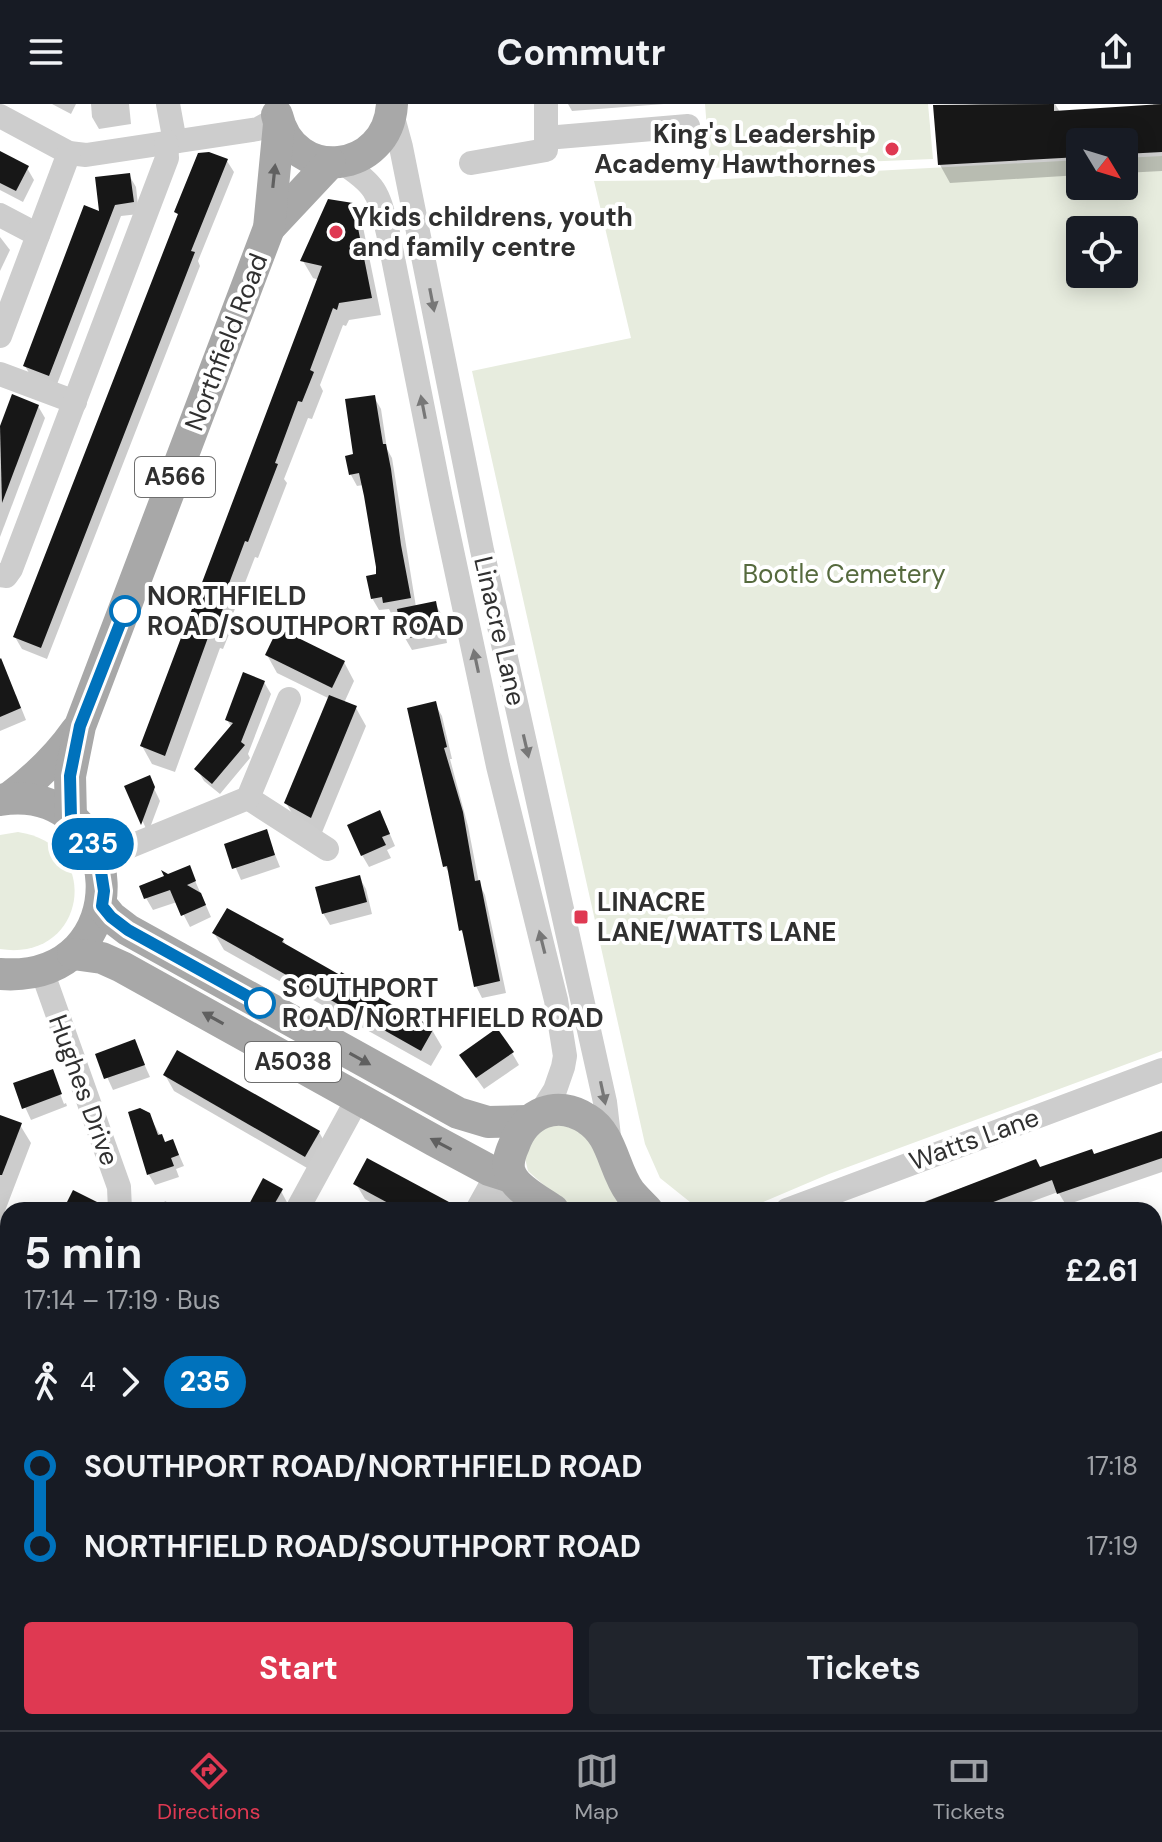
<!DOCTYPE html>
<html lang="en">
<head>
<meta charset="utf-8">
<style>
	:root { --surface:#171b24; --page:#20242c; --text:#f1f3f6; --muted:#9ea1a6; --line:#363941; --accent:#df3952 }
	body { margin:0; font-family:"DM Sans",sans-serif; background:var(--page); color:var(--text); height:100vh; display:flex; flex-direction:column; font-size:30px; white-space:nowrap }
	* { box-sizing:border-box; margin:0 }
	p { font-size:26px; color:var(--muted) }
	.icon { flex:none; width:44px; height:44px; fill:none; stroke:currentColor; stroke-width:2; stroke-linecap:round; stroke-linejoin:round }
	.map { position:relative; flex:1; overflow:hidden }
	.details { position:absolute; left:0px; top:1098px; width:1162px; height:528px; display:flex; flex-direction:column; background:var(--surface); border-radius:24px 24px 0 0; box-shadow:0 4px 20px #0003 }
	.details>* { flex:none }
	.badge { padding:0 16px; border-radius:26px; font-size:28px; line-height:52px }
	.needle { width:52px; rotate:128deg }
	.tools { position:absolute; left:1066px; top:24px; display:grid; gap:16px }
	.tools a { display:grid; place-items:center; width:72px; height:72px; border-radius:8px; background:var(--surface); box-shadow:0 4px 20px #0003; font-size:40px }
	.map>.badge { position:absolute; translate:-50% -50%; box-shadow:0 0 0 4px #fff }
	.legs { display:flex; align-items:center; gap:12px; height:88px; padding:0 24px; font-size:26px }
	.legs p { margin-inline-start:auto }
	.headline { display:flex; align-items:center; justify-content:space-between; height:136px; padding:0 24px }
	h1 { font-size:44px; font-weight:700; line-height:60px }
	.cta { display:flex; gap:16px; margin-top:auto; padding:16px 24px }
	.cta a { flex:1; height:92px; border-radius:8px; background:var(--accent); color:#fff; font-size:32px; font-weight:700; line-height:92px; text-align:center }
	.cta a+a { background:var(--page); color:var(--text) }
	ul { padding:0 24px; list-style:none }
	li { display:flex; align-items:center; gap:28px; height:80px; font-size:30px }
	li i { display:grid; place-items:center; width:12px; height:100%; margin:0 10px; background:currentColor }
	li i::after { content:''; width:20px; height:20px; margin:-10px; border:6px solid; border-radius:50%; background:var(--surface) }
	li p { margin-inline-start:auto }
	li:first-child i { background:linear-gradient(#0000 50%,currentColor 0) }
	li:last-child i { background:linear-gradient(currentColor 50%,#0000 0) }
	header { display:flex; justify-content:space-between; align-items:center; height:104px; padding:0 24px; background:var(--surface); font-size:36px; font-weight:700 }
	.tabs { display:flex; justify-content:space-around; align-items:center; height:112px; border-top:2px solid var(--line); background:var(--surface); font-size:22px; color:var(--muted) }
	.tabs a { display:grid; justify-items:center; gap:4px }
	.tabs .current { color:var(--accent) }
	.map>svg:first-child { display:block }
	.green { fill:#e7ecde; fill-rule:evenodd }
	.shadow { fill:#0003 }
	.building { fill:#171717 }
	.lines { fill:none; stroke-linecap:round; stroke-linejoin:round }
	.minor { stroke:#cdcdcd; stroke-width:24 }
	.major { stroke:#a8a8a8; stroke-width:32 }
	.oneway { fill:#606060 }
	.oneway2 { fill:#777 }
	.line-1-casing { stroke:#fff; stroke-width:18 }
	.line-1 { stroke:#0072bc; stroke-width:12 }
	.poi-dot { fill:#df3952; stroke:#fff; stroke-width:3 }
	.stop-1-dot { fill:#fff; stroke:#0072bc; stroke-width:4 }
	.labels { text-anchor:middle; stroke-width:8; stroke-linejoin:round; paint-order:stroke }
	.shield { fill:#fff; stroke:#6e6e6e; stroke-width:2 }
	.shield-label { font-size:24px; font-weight:bold; fill:#303030 }
	.poi-label { font-size:26px; font-weight:bold; fill:#303030; stroke:#fff; text-anchor:start }
	.street-label { font-size:26px; fill:#303030; stroke:#fff }
	.park-label { font-size:26px; fill:#566a3e; stroke:#fff }
	.stop-label { font-size:26px; font-weight:bold; fill:#303030; stroke:#fff; text-anchor:start }
</style>
</head>
<body>
<header><svg class="icon" aria-label="menu" viewBox="0 0 24 24"><path d="M4 6h16M4 12h16M4 18h16"/></svg>Commutr<svg class="icon" aria-label="share" viewBox="0 0 24 24"><path d="M12 15V3M7 8l5-5 5 5M5 13v7h14v-7"/></svg></header>
<div class="map">
<svg width="1162" height="1626" viewBox="0 0 1162 1626">
	<rect width="100%" height="100%" fill="#fff"/>
	<!-- green -->
	<g class="green">
		<polygon points="705,0 928,0 933,55 710,64"/>
		<path d="M1162 52V947L829 1070 744 1106H709L690 1098 660 1074 645 1040 472 267 631 234 594 77 707 76 1080 56V82H1124V54ZM1124 126V170H1080V126Z"/>
		<path d="M18 728C105 741 86 859 0 845V731Z"/>
		<polygon points="554,1019 585,1028 627,1106 572,1106 528,1067 525,1054 532,1033"/>
	</g>
	<!-- shadow -->
	<g class="shadow">
		<polygon points="52,0 76,0 71,10"/>
		<polygon points="91,0 129,0 131,20 99,25 92,13"/>
		<polygon points="568,0 664,0 572,7"/>
		<polygon points="981,0 1055,0 1060,8 1154,3 1153,0 1162,0 1162,67 1124,69 1124,38 1080,38 1080,71 950,79 940,61 935,3"/>
		<polygon points="0,49 27,64 34,76 23,98 0,86"/>
		<polygon points="227,57 234,68 198,157 200,162 47,555 22,545 15,533 179,113 177,108"/>
		<polygon points="129,71 136,83 139,110 121,112 56,283 32,274 25,262 102,110"/>
		<polygon points="352,101 362,118 381,211 349,216 346,222 343,221 320,281 323,287 312,315 308,314 284,375 287,379 258,454 255,453 231,515 234,518 223,545 220,544 175,668 152,660 142,642 319,176 313,174 303,157"/>
		<polygon points="0,133 10,146 0,167"/>
		<polygon points="13,293 38,302 45,314 0,433 0,327"/>
		<polygon points="374,293 381,305 387,345 392,354 416,503 435,500 442,511 447,539 412,546 405,534 400,509 392,511 389,505 379,506 372,494 378,471 363,381 357,382 351,371"/>
		<polygon points="267,551 344,558 354,577 344,599 356,604 366,622 321,731 297,718 286,699 330,595 277,569"/>
		<polygon points="264,578 271,590 248,650 250,654 220,690 204,677 197,665 232,624 227,616"/>
		<polygon points="0,583 16,591 26,616 0,627"/>
		<polygon points="435,600 442,612 452,655 450,655 468,722 479,779 485,791 506,889 482,894 476,882 466,835 461,826 451,772 445,762"/>
		<polygon points="149,674 160,697 148,729 127,683"/>
		<polygon points="386,721 395,742 387,746 391,754 369,763 362,751"/>
		<polygon points="266,728 280,763 241,776 226,741"/>
		<polygon points="189,763 211,813 190,823 177,798 153,806 146,794 168,772"/>
		<polygon points="359,773 366,785 372,810 330,821 323,809"/>
		<polygon points="214,829 283,836 287,843 340,873 366,884 370,891 432,926 442,943 431,962 224,846"/>
		<polygon points="134,937 150,973 113,986 97,951"/>
		<polygon points="512,949 519,961 484,985 468,963"/>
		<polygon points="52,967 57,977 55,977 64,1000 66,999 67,1002 31,1016 15,981"/>
		<polygon points="165,971 319,1028 328,1044 314,1068 174,987"/>
		<polygon points="131,1009 149,1011 165,1040 173,1037 184,1062 176,1065 179,1073 155,1081 149,1071"/>
		<polygon points="0,1013 20,1021 31,1039 5,1107 8,1112 0,1133"/>
		<polygon points="1162,1030 1162,1068 1066,1101 1058,1088 1009,1106 901,1106 1036,1057 1040,1065 1094,1052"/>
		<polygon points="356,1080 460,1106 384,1106 365,1095"/>
		<polygon points="281,1087 291,1106 248,1106"/>
		<polygon points="165,1097 181,1106 160,1106"/>
		<polygon points="1162,1133 1162,1171 1154,1173 1154,1135"/>
		<polygon points="8,1214 8,1299 0,1314 0,1230"/>
		<polygon points="1161,1234 1162,1276 1154,1278 1154,1236"/>
		<polygon points="0,1364 8,1379 8,1398 0,1402"/>
		<polygon points="1156,1408 1162,1416 1162,1468 1154,1474 1154,1409"/>
		<polygon points="8,1448 8,1495 0,1499 0,1452"/>
		<polygon points="8,1533 8,1587 0,1591 0,1537"/>
		<polygon points="171,1618 300,1618 278,1626 174,1626"/>
		<polygon points="349,1618 369,1618 371,1626 351,1626"/>
		<polygon points="411,1618 440,1618 442,1626 413,1626"/>
		<polygon points="524,1618 554,1618 555,1626 526,1626"/>
		<polygon points="871,1618 896,1618 901,1626 876,1626"/>
		<polygon points="1059,1618 1091,1618 1096,1626 1065,1626"/>
	</g>
	<!-- building -->
	<g class="building">
		<polygon points="1054,0 1054,7 1162,0 1162,48 1124,50 1124,38 1080,38 1080,53 938,61 933,1"/>
		<polygon points="0,47 29,62 16,87 0,79"/>
		<polygon points="209,48 228,55 191,147 195,148 41,544 13,533 178,110 174,108 198,49"/>
		<polygon points="130,69 134,98 115,101 49,272 23,262 84,101 99,107 95,73"/>
		<polygon points="328,95 353,99 372,194 339,199 337,206 333,204 310,266 314,268 302,298 298,297 275,359 278,360 248,438 245,437 222,498 225,499 214,529 210,528 165,652 140,642 322,162 300,157"/>
		<polygon points="12,290 39,301 2,399 0,322"/>
		<polygon points="375,291 383,340 386,340 391,365 401,441 411,494 383,499 382,493 371,495 366,472 376,470 376,463 364,392 359,369 349,371 345,352 353,350 345,295"/>
		<polygon points="436,497 442,528 403,535 397,505"/>
		<polygon points="278,524 345,557 332,584 265,551"/>
		<polygon points="1,554 21,604 0,613 0,555"/>
		<polygon points="243,568 265,577 241,638 245,641 212,680 194,665 233,619 225,616"/>
		<polygon points="329,591 357,602 311,714 284,699"/>
		<polygon points="436,597 447,643 444,644 463,708 475,777 480,776 500,877 474,883 462,826 459,827 447,762 443,763 407,604"/>
		<polygon points="150,671 155,683 141,721 124,682"/>
		<polygon points="380,706 390,730 382,733 386,741 361,752 347,721"/>
		<polygon points="267,725 275,751 232,765 224,740"/>
		<polygon points="190,761 196,777 187,781 201,789 206,801 181,812 170,786 144,795 139,782 164,772 161,766 168,770"/>
		<polygon points="360,771 367,798 322,810 315,783"/>
		<polygon points="227,804 284,835 282,838 340,871 341,868 368,883 366,886 434,924 421,947 212,829"/>
		<polygon points="497,924 514,948 476,974 459,951"/>
		<polygon points="135,935 145,961 104,975 95,950"/>
		<polygon points="177,946 320,1027 305,1053 163,971"/>
		<polygon points="53,965 62,990 22,1005 13,979"/>
		<polygon points="140,1004 150,1009 158,1031 162,1030 165,1038 173,1035 179,1051 171,1054 174,1062 147,1071 128,1008"/>
		<polygon points="0,1011 22,1019 2,1071 0,1071"/>
		<polygon points="1162,1027 1162,1054 1057,1090 1052,1076 972,1106 904,1106 1036,1055 1040,1063 1092,1045 1094,1050"/>
		<polygon points="367,1054 462,1105 462,1106 401,1106 353,1080"/>
		<polygon points="263,1074 283,1085 271,1106 246,1106"/>
		<polygon points="73,1086 105,1102 105,1106 63,1106"/>
	</g>
	<g class="lines">
		<!-- minor -->
		<g class="minor">
			<polyline points="168,0 175,38"/>
			<polyline points="392,10 401,43 482,446 605,998 610,1041"/>
			<polyline points="0,12 69,49 86,51 258,25 278,14"/>
			<polyline points="546,34 688,22"/>
			<path d="M341 58C378 82 378 89 388 129L441 395 498 662 556 896 565 952 563 963 555 986 541 1008"/>
			<polyline points="471,59 546,46 546,0"/>
			<polyline points="0,111 38,131"/>
			<polyline points="0,232 69,49"/>
			<polyline points="0,270 75,298"/>
			<polyline points="0,471 6,472 11,465 167,54 166,39"/>
			<polyline points="248,694 327,745"/>
			<polyline points="99,755 248,694 289,595"/>
			<polyline points="42,867 119,1083 120,1106"/>
			<polyline points="297,1106 358,994"/>
			<polyline points="477,1106 492,1079 514,1076"/>
			<polyline points="507,1106 507,1095 519,1081"/>
			<polyline points="787,1106 1162,966"/>
			<polyline points="1154,1201 1162,1199"/>
			<polyline points="0,1415 8,1411"/>
			<polyline points="1154,1587 1162,1599"/>
			<polyline points="0,1612 8,1609"/>
			<polyline points="138,1618 140,1626"/>
			<polyline points="483,1618 485,1626"/>
		</g>
		<!-- major -->
		<g class="major">
			<path d="M277 11C293 81 388 70 392 0"/>
			<polyline points="269,124 330,59"/>
			<path d="M9 694C36 674 57 654 76 627"/>
			<path d="M0 696C129 676 142 880 0 870"/>
			<polyline points="71,714 70,672 80,622 269,124 279,20"/>
			<polyline points="102,802 111,813 128,826 458,1009 488,1018 527,1017"/>
			<polyline points="73,850 102,854 122,863 435,1037 489,1066 511,1073"/>
			<path d="M553 1106C540 1097 517 1085 511 1071 506 1061 510 1050 514 1041 525 1009 557 995 587 1015 613 1031 613 1065 630 1088 635 1094 641 1100 647 1106"/>
			<polyline points="960,1618 965,1626"/>
			<polyline points="1002,1618 1007,1626"/>
		</g>
	</g>
	<!-- one-way arrows -->
	<defs><path id="oneway-solid" d="M-6-.8H1V-3.2L6.5 0L1 3.2V.8H-6Z" transform="scale(2)"/></defs>
	<g class="oneway">
		<use href="#oneway-solid" transform="translate(274 72) rotate(-84)"/>
		<use href="#oneway-solid" transform="translate(213 914) rotate(-151)"/>
		<use href="#oneway-solid" transform="translate(360 955) rotate(29)"/>
		<use href="#oneway-solid" transform="translate(441 1040) rotate(-152)"/>
	</g>
	<g class="oneway2">
		<use href="#oneway-solid" transform="translate(432 196) rotate(79)"/>
		<use href="#oneway-solid" transform="translate(423 303) rotate(-101)"/>
		<use href="#oneway-solid" transform="translate(476 557) rotate(-102)"/>
		<use href="#oneway-solid" transform="translate(526 642) rotate(77)"/>
		<use href="#oneway-solid" transform="translate(542 838) rotate(-104)"/>
		<use href="#oneway-solid" transform="translate(603 989) rotate(78)"/>
	</g>
	<g class="lines">
		<!-- line-1 casing -->
		<g class="line-1-casing">
			<polyline id="line-1" points="125,507 80,622 70,672 71,714 93,740 99,755 104,787 102,802 111,813 128,826 260,899"/>
		</g>
		<!-- line-1 -->
		<use href="#line-1" class="line-1"/>
	</g>
	<!-- markers -->
	<g class="poi-dot">
		<circle cx="892" cy="45" r="8"/>
		<circle cx="336" cy="128" r="8"/>
		<rect x="573" y="805" width="16" height="16" rx="4"/>
	</g>
	<g class="stop-1-dot">
		<circle cx="125" cy="507" r="14"/>
		<circle cx="260" cy="899" r="14"/>
	</g>
	<g class="labels">
		<!-- shield labels -->
		<g class="shield">
			<rect x="135" y="353" width="80" height="40" rx="6"/>
			<rect x="245" y="938" width="96" height="40" rx="6"/>
		</g>
		<g class="shield-label">
			<text x="175" y="381">A566</text>
			<text x="293" y="966">A5038</text>
		</g>
		<!-- poi labels -->
		<g class="poi-label">
			<text x="876" y="39" text-anchor="end">King's Leadership<tspan x="876" dy="30">Academy Hawthornes</tspan></text>
			<text x="352" y="122">Ykids childrens, youth<tspan x="352" dy="30">and family centre</tspan></text>
			<text x="597" y="807">LINACRE<tspan x="597" dy="30">LANE/WATTS LANE</tspan></text>
		</g>
		<!-- street labels -->
		<g class="street-label">
			<text transform="translate(226 238) rotate(-69)" y="9">Northfield Road</text>
			<text transform="translate(500 527) rotate(77)" y="9">Linacre Lane</text>
			<text transform="translate(84 986) rotate(70)" y="9">Hughes Drive</text>
			<text transform="translate(974 1035) rotate(-20)" y="9">Watts Lane</text>
		</g>
		<!-- park labels -->
		<g class="park-label">
			<text x="844" y="479">Bootle Cemetery</text>
		</g>
		<!-- stop labels -->
		<g class="stop-label">
			<text x="147" y="501">NORTHFIELD<tspan x="147" dy="30">ROAD/SOUTHPORT ROAD</tspan></text>
			<text x="282" y="893">SOUTHPORT<tspan x="282" dy="30">ROAD/NORTHFIELD ROAD</tspan></text>
		</g>
	</g>
</svg>
<div class="tools">
<a><svg class="needle" viewBox="-14 -14 28 28"><path d="M0-13l5 13h-10z" fill="#e53935"/><path d="M0 13l5-13h-10z" fill="#9ea1a6"/></svg></a>
<a><svg class="icon" aria-label="locate" viewBox="0 0 24 24"><circle cx="12" cy="12" r="6"/><path d="M12 2v4M12 18v4M2 12h4M18 12h4"/></svg></a>
</div>
<b class="badge" style="left:93px;top:740px;background:#0072bc;color:#fff">235</b>
<section class="details">
<div class="headline"><div><h1>5 min</h1><p>17:14 – 17:19 · Bus</p></div><b>£2.61</b></div>
<div class="legs"><svg class="icon" aria-label="walk" viewBox="0 0 24 24"><circle cx="13" cy="4" r="2"/><path d="M13 8l-2 6 4 7M11 14l-3 7M7 12l3-4h3l4 4"/></svg>4<svg class="icon" aria-label="forward" viewBox="0 0 24 24"><path d="M9 5l7 7-7 7"/></svg><b class="badge" style="background:#0072bc;color:#fff">235</b></div>
<ul>
<li><i style="color:#0072bc"></i><b>SOUTHPORT ROAD/NORTHFIELD ROAD</b><p>17:18</p></li>
<li><i style="color:#0072bc"></i><b>NORTHFIELD ROAD/SOUTHPORT ROAD</b><p>17:19</p></li>
</ul>
<div class="cta"><a>Start</a><a>Tickets</a></div>
</section>
</div>
<nav class="tabs">
<a class="current"><svg class="icon" aria-label="directions" viewBox="0 0 24 24"><path d="M12 3l9 9-9 9-9-9zM9 14v-3h6M13 9l2 2-2 2"/></svg>Directions</a>
<a><svg class="icon" aria-label="map" viewBox="0 0 24 24"><path d="M3 6l6-2 6 2 6-2v14l-6 2-6-2-6 2zM9 4v14M15 6v14"/></svg>Map</a>
<a><svg class="icon" aria-label="tickets" viewBox="0 0 24 24"><path d="M3 7h18v10H3zM15 7v10"/></svg>Tickets</a>
</nav>
</body>
</html>
